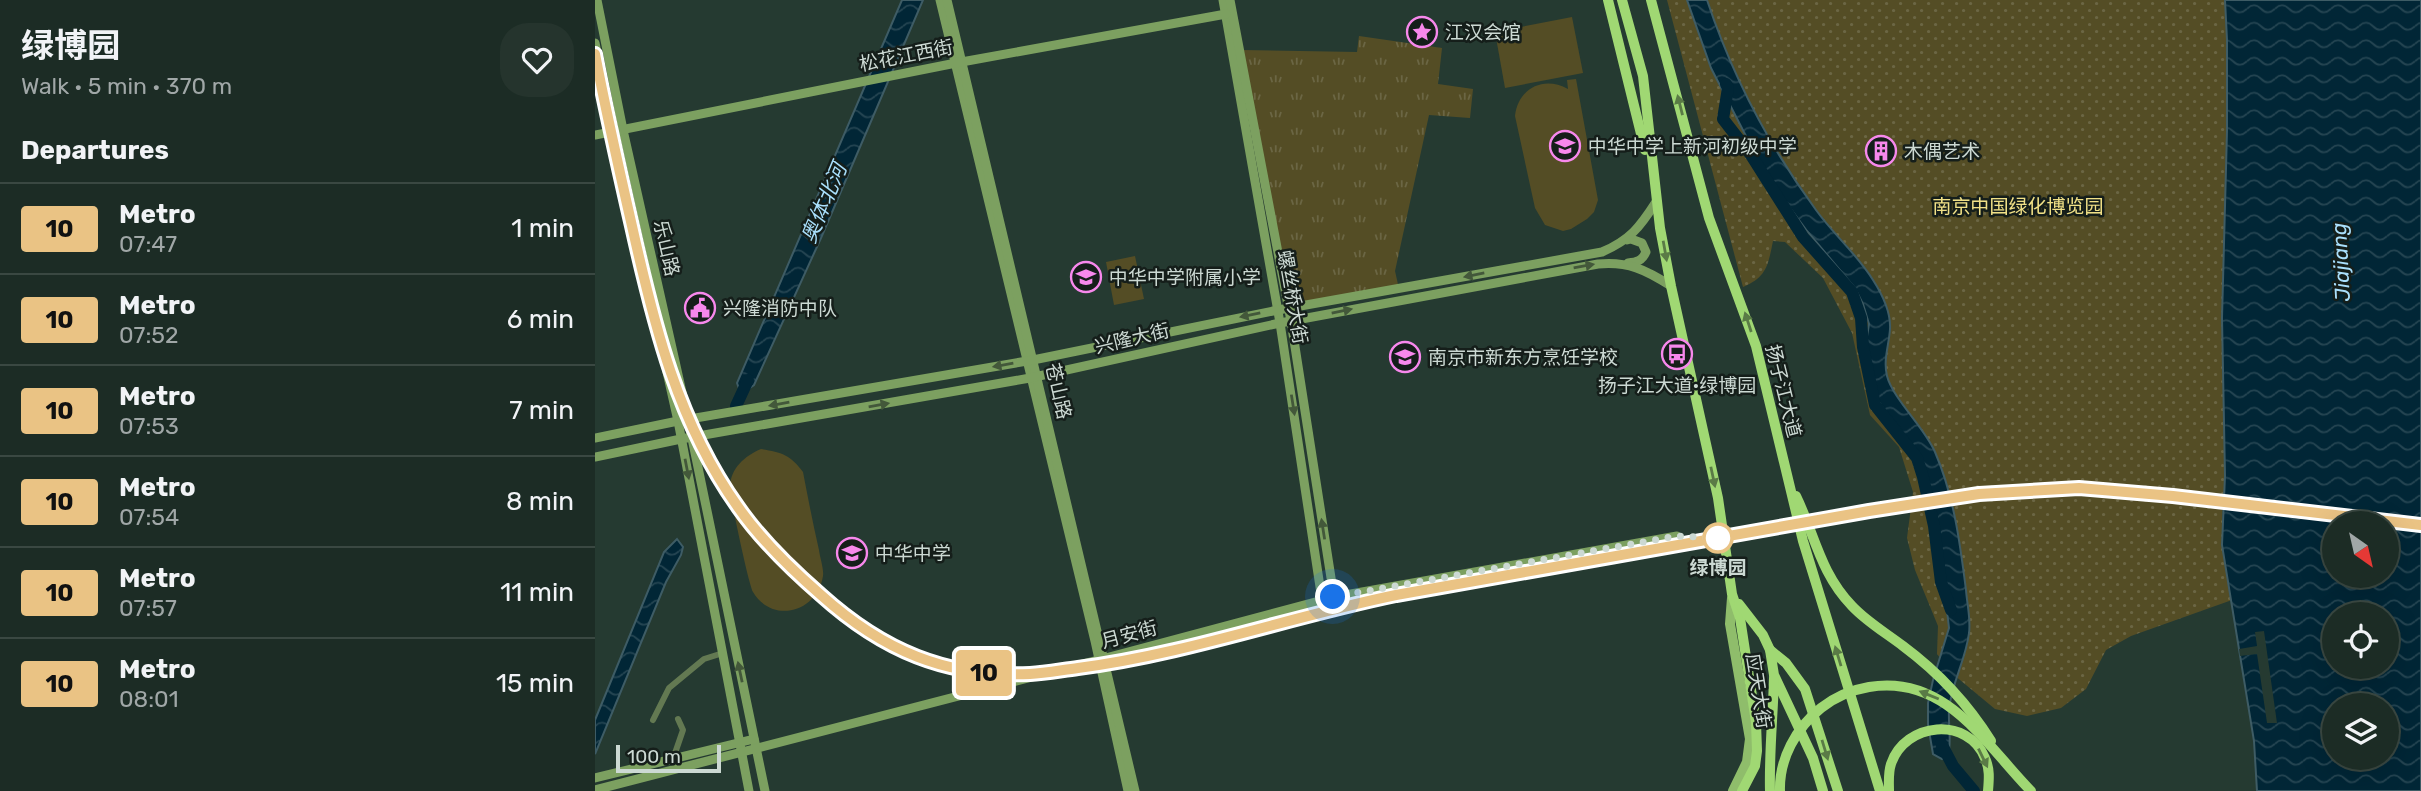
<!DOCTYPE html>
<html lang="en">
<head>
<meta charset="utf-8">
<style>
	:root { --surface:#1c2c25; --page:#25342d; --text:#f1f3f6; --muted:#a0a7a7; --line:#3a4842 }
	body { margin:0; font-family:Rubik,"Noto Sans SC",sans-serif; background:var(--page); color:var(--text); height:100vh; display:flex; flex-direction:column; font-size:26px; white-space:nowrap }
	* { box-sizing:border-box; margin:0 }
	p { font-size:23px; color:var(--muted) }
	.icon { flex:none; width:38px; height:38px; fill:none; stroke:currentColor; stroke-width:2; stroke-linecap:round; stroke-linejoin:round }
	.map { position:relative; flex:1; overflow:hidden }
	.details { display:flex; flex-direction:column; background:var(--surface); width:595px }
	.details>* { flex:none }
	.badge { padding:0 14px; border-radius:5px; font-size:24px; line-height:46px }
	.needle { width:46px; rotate:146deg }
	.tools { position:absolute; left:1727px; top:511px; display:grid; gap:14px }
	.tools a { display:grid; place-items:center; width:77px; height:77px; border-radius:50%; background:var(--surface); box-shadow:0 7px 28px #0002,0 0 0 2px var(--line); font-size:35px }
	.scale { position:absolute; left:21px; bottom:18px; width:105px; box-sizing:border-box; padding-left:7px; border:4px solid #ccd9d3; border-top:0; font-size:19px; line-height:24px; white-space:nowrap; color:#ccd9d3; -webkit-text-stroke:5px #151e1a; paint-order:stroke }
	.you { position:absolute; width:35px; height:35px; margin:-18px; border:5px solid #fff; border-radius:50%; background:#1a73e8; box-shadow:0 0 0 10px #1a73e833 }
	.map>.badge { position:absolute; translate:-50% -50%; box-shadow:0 0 0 4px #fff }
	h2 { padding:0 21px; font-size:26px; line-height:63px }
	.round { display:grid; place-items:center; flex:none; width:74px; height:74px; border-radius:28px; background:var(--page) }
	.summary { display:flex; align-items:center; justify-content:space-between; height:119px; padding:0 21px }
	h1 { font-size:33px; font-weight:700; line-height:52px }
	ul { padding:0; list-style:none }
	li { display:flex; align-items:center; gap:21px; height:91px; padding:0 21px; border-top:2px solid var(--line) }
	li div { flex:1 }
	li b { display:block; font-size:26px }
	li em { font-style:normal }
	li .badge { min-width:77px; font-weight:700; text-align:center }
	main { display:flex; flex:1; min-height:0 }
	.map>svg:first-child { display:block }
	.grass { fill:url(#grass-tufts) }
	.park { fill:url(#park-dots) }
	.pitch { fill:#544d25 }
	.water { fill:url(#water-waves); stroke:#3e5c65; stroke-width:2; fill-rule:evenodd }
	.pier { fill:#253a31 }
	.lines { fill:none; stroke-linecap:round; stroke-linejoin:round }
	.river { stroke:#012636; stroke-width:12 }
	.street { stroke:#637952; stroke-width:6 }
	.secondary { stroke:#7ca060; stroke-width:9 }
	.primary { stroke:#8fbd6b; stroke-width:10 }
	.highway { stroke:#a0d873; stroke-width:10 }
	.highway-bridge { stroke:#a0d873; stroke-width:10 }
	.oneway { fill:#5a7b46 }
	.oneway2 { fill:#43583a }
	.line-casing { stroke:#fff; stroke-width:16 }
	.line { stroke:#eac384; stroke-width:10 }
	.walk { stroke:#ccd9d3; stroke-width:7; stroke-dasharray:0 12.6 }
	.stop-dot { fill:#fff; stroke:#eac384; stroke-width:3.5 }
	.labels { text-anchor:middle; stroke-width:5; stroke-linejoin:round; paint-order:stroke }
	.poi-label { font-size:19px; fill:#ccd9d3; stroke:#151e1a; text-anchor:start }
	.street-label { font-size:19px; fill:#ccd9d3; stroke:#151e1a }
	.park-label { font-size:19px; fill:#f1e187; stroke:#151e1a }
	.stop-label { font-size:19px; font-weight:bold; fill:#ccd9d3; stroke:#151e1a }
	.water-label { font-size:21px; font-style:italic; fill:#a9dffc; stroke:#151e1a }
</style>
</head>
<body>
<main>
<section class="details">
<div class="summary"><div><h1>绿博园</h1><p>Walk · 5 min · 370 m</p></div><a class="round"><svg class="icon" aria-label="heart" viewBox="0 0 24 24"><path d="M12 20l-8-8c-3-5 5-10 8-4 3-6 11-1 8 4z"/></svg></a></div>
<h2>Departures</h2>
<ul>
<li><span class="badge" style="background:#eac384;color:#111">10</span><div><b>Metro</b><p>07:47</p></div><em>1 min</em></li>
<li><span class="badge" style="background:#eac384;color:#111">10</span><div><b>Metro</b><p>07:52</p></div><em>6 min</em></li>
<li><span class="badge" style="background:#eac384;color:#111">10</span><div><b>Metro</b><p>07:53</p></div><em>7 min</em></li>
<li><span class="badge" style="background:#eac384;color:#111">10</span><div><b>Metro</b><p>07:54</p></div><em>8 min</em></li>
<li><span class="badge" style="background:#eac384;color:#111">10</span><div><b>Metro</b><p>07:57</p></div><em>11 min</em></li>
<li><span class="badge" style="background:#eac384;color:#111">10</span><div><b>Metro</b><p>08:01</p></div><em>15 min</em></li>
</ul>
</section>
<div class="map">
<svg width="1826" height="791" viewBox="0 0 1826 791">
	<defs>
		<pattern id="grass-tufts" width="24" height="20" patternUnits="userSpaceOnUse" patternTransform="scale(1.75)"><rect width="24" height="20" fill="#544d25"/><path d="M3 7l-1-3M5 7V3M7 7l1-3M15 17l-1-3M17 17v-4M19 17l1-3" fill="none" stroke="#6b6644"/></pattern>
		<pattern id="park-dots" width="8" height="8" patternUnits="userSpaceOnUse" patternTransform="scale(1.75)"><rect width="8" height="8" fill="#544d25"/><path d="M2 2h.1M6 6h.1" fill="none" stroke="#6b6644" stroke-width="1.8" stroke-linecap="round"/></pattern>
		<pattern id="water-waves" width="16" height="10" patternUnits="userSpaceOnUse" patternTransform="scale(1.75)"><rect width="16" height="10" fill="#012636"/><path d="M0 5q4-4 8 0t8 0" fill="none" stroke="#254552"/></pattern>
	</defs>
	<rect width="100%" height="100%" fill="#253a31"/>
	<!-- grass -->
	<polygon class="grass" points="764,36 847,48 843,84 878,89 875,118 834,115 800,271 804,289 693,308 645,50 762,52"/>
	<!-- park -->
	<path class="park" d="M1072 0H1630L1632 40V131L1627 318 1630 476 1627 519 1637 600 1536 636 1511 650 1491 689 1466 708 1432 716 1400 709 1359 675 1342 654 1343 626 1320 570 1312 538 1318 492 1304 447 1275 415 1257 333 1228 278 1190 242 1178 241C1173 265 1172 277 1148 287Z"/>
	<!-- pitch -->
	<g class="pitch">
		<polygon points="977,17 988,73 910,88 900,32"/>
		<path d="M981 79 1003 200 999 212 992 219 976 229 968 231 950 225 940 208 920 116C923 89 948 75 973 89L972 80Z"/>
		<polygon points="540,256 549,299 519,305 511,262"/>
		<path d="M166 449C186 452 196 455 208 472 213 498 218 524 224 550 225 558 229 569 228 576 222 613 177 624 158 592 154 586 135 497 135 488 135 468 150 456 166 449Z"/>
	</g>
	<!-- water -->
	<g class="water">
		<polygon points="307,0 328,0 226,238 159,385 146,394 142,383"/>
		<path d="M1092 0H1112C1137 75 1174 146 1221 210 1238 234 1262 254 1278 280 1287 294 1296 312 1295 329 1294 345 1288 360 1292 376 1298 399 1330 428 1340 452 1359 496 1365 543 1371 590 1372 604 1376 619 1374 633 1371 659 1357 682 1354 709 1353 725 1357 741 1353 756L1347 759 1338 754 1333 725V703L1338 680 1354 628 1348 577 1336 498 1320 456 1276 390 1272 378 1269 355 1274 324 1268 304 1260 288 1212 231 1171 175 1116 68Z"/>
		<path d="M1630 0H1826V791H1662L1659 741 1627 545 1630 476 1627 318 1632 131V40ZM1740 523H1792V576H1740ZM1740 614H1792V667H1740ZM1740 705H1792V758H1740Z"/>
		<polygon points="82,539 88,547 86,555 71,582 0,754 0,720 69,552"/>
	</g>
	<!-- pier -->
	<polygon class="pier" points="1669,631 1682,723 1672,723 1662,654 1645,656 1644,649 1662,646 1660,632"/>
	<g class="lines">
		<!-- river -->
		<g class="river">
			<polyline points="1131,84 1133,88 1128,119 1156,155 1208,237 1257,292 1266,318 1268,347 1280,405 1322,458 1328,477 1339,526 1346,582 1356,610"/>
			<polyline points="141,406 153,380"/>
			<polyline points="1346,743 1358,766 1379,791"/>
		</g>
		<!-- street -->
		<g class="street">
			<polyline points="58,720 74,688 109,659 128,653"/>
			<polyline points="78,759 88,730 83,719"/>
		</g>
		<!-- secondary -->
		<g class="secondary">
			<polyline points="2,0 28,130 93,419 170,791"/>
			<polyline points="345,0 500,641 533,791"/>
			<polyline points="352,0 540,791"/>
			<polyline points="628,0 685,323 727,600"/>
			<polyline points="635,0 696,321 739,597"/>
			<polyline points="0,43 18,132 83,421 154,791"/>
			<polyline points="0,135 361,63 631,14"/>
			<path d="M1032 240 1036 239 1047 243 1051 252C1047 261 1042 262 1033 263"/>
			<path d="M0 438 83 421 438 360 683 310 1007 252C1035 240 1045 227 1061 202"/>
			<path d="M0 457 86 439 435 378 685 323 1003 264C1033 261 1051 270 1076 286"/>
			<polyline points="0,778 159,739"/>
			<polyline points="0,790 503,660 739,597 1082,536"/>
		</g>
		<!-- primary -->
		<polyline class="primary" points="1137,598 1135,624 1155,739 1152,762 1138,791"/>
		<!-- highway -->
		<g class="highway">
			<polyline points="1013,0 1050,150"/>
			<polyline points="1027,0 1048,76 1065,228 1076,286 1123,498 1137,594 1145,618 1161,722 1162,751 1160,766 1147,791"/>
			<polyline points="1056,0 1114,218 1161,346 1208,541 1285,791"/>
			<path d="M1201 496C1220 535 1225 573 1257 606 1272 622 1291 633 1308 646 1343 672 1373 704 1396 741"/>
			<polyline points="1144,604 1168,635 1175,650 1179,675 1218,758 1228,791"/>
			<polyline points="1175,650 1191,663 1210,689 1243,791"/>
			<path d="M1175 791C1174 753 1178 716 1179 678"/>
			<path d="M1294 791C1294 782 1293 773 1296 764 1310 722 1373 716 1390 758 1395 769 1394 779 1393 791"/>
		</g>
		<!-- highway-bridge -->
		<path class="highway-bridge" d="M1185 791C1184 759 1201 728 1226 708 1240 697 1256 690 1274 687 1351 674 1390 744 1436 791"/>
	</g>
	<!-- one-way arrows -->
	<defs><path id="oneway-solid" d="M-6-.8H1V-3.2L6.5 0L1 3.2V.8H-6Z" transform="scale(1.75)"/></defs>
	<g class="oneway">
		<use href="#oneway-solid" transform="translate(1085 105) rotate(-104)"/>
		<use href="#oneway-solid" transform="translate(1070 251) rotate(80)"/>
		<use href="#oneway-solid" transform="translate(1153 322) rotate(-108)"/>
		<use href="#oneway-solid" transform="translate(1118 477) rotate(78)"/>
		<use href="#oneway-solid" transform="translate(1243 656) rotate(-107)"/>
		<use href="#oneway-solid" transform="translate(1334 695) rotate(-158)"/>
		<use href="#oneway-solid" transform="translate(1230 750) rotate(73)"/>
		<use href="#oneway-solid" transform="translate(1388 758) rotate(64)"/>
	</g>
	<g class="oneway2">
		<use href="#oneway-solid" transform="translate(989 266) rotate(-10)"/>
		<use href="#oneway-solid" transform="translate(879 275) rotate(169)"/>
		<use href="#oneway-solid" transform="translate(747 311) rotate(-11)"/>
		<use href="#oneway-solid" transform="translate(655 315) rotate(168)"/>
		<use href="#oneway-solid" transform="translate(408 365) rotate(170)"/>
		<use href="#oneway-solid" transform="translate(184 404) rotate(170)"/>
		<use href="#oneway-solid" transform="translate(284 405) rotate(-10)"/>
		<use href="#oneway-solid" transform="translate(698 405) rotate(81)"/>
		<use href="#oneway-solid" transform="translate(92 469) rotate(79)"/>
		<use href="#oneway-solid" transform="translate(728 529) rotate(-99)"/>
		<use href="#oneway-solid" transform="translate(145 672) rotate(-102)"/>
	</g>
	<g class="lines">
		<!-- line casing -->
		<g class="line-casing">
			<path id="line" d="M0 54C11 112 24 169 37 226 59 325 83 423 143 507 166 540 196 569 226 595 287 650 351 678 435 674 450 673 467 670 483 668 591 654 694 617 801 595L1274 511 1384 494 1484 488 1578 496 1826 525"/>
		</g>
		<!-- line -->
		<use href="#line" class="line"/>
		<!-- walk -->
		<polyline class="walk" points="738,597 1082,536 1123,538"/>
	</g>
	<!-- icons -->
	<defs>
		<g id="sight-ring" transform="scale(1.575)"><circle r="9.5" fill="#151e1a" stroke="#f788ec" stroke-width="1.5"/><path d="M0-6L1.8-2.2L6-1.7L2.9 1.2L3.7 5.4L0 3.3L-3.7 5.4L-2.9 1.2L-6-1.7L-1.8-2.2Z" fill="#f788ec"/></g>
		<g id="school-ring" transform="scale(1.575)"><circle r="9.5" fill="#151e1a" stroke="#f788ec" stroke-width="1.5"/><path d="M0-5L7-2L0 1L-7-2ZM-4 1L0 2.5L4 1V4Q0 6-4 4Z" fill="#f788ec"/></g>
		<g id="building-ring" transform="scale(1.575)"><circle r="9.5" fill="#151e1a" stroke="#f788ec" stroke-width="1.5"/><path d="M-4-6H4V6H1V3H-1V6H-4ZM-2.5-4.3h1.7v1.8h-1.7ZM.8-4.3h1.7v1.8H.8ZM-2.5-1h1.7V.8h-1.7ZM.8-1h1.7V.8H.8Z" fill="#f788ec"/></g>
		<g id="civic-ring" transform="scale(1.575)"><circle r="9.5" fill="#151e1a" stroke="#f788ec" stroke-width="1.5"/><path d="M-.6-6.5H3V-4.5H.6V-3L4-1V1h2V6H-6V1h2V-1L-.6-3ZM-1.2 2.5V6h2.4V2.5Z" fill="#f788ec"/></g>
		<g id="bus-ring" transform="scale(1.575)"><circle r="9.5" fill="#151e1a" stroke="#f788ec" stroke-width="1.5"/><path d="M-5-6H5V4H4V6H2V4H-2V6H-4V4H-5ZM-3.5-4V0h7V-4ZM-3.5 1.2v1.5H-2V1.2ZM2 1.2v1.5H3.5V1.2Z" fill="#f788ec"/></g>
	</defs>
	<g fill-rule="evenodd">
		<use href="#sight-ring" x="827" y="32"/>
		<use href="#school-ring" x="970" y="146"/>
		<use href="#building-ring" x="1286" y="151"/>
		<use href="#school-ring" x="491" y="277"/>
		<use href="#civic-ring" x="105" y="308"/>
		<use href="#bus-ring" x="1082" y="354"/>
		<use href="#school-ring" x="810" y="357"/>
		<use href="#school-ring" x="257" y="553"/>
	</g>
	<!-- markers -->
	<circle class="stop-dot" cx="1123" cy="538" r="14"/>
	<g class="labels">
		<!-- poi labels -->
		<g class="poi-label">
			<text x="850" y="39">江汉会馆</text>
			<text x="993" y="153">中华中学上新河初级中学</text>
			<text x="1309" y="158">木偶艺术</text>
			<text x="514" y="284">中华中学附属小学</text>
			<text x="128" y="315">兴隆消防中队</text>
			<text x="833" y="364">南京市新东方烹饪学校</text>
			<text x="1082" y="392" text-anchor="middle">扬子江大道·绿博园</text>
			<text x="280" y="560">中华中学</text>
		</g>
		<!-- street labels -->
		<g class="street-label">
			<text transform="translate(311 55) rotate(-11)" y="7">松花江西街</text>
			<text transform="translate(72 248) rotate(77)" y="7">乐山路</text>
			<text transform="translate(698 297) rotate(80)" y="7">螺丝桥大街</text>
			<text transform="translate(537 338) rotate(-13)" y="7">兴隆大街</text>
			<text transform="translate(464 391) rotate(77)" y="7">苍山路</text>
			<text transform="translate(1189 391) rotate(76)" y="7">扬子江大道</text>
			<text transform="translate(534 634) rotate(-15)" y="7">月安街</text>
			<text transform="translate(1164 691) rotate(81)" y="7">应天大街</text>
		</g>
		<!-- park labels -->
		<g class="park-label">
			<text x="1423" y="213">南京中国绿化博览园</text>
		</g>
		<!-- stop labels -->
		<g class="stop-label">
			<text x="1123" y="574">绿博园</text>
		</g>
		<!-- water labels -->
		<g class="water-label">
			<text transform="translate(229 203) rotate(-67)" y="7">奥体北河</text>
			<text transform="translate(1746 262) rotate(-93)" y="7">Jiajiang</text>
		</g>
	</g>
</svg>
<div class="tools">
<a><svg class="needle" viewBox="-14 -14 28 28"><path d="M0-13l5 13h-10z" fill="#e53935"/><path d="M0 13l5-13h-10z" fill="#a0a7a7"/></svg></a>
<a><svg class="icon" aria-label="locate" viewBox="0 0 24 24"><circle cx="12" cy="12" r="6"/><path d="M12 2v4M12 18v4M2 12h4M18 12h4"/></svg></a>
<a><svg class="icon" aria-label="layers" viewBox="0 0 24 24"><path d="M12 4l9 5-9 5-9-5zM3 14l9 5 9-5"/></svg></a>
</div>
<div class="scale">100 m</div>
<div class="you" style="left:738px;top:597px"></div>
<b class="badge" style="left:389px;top:673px;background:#eac384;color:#111">10</b>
</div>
</main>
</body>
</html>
